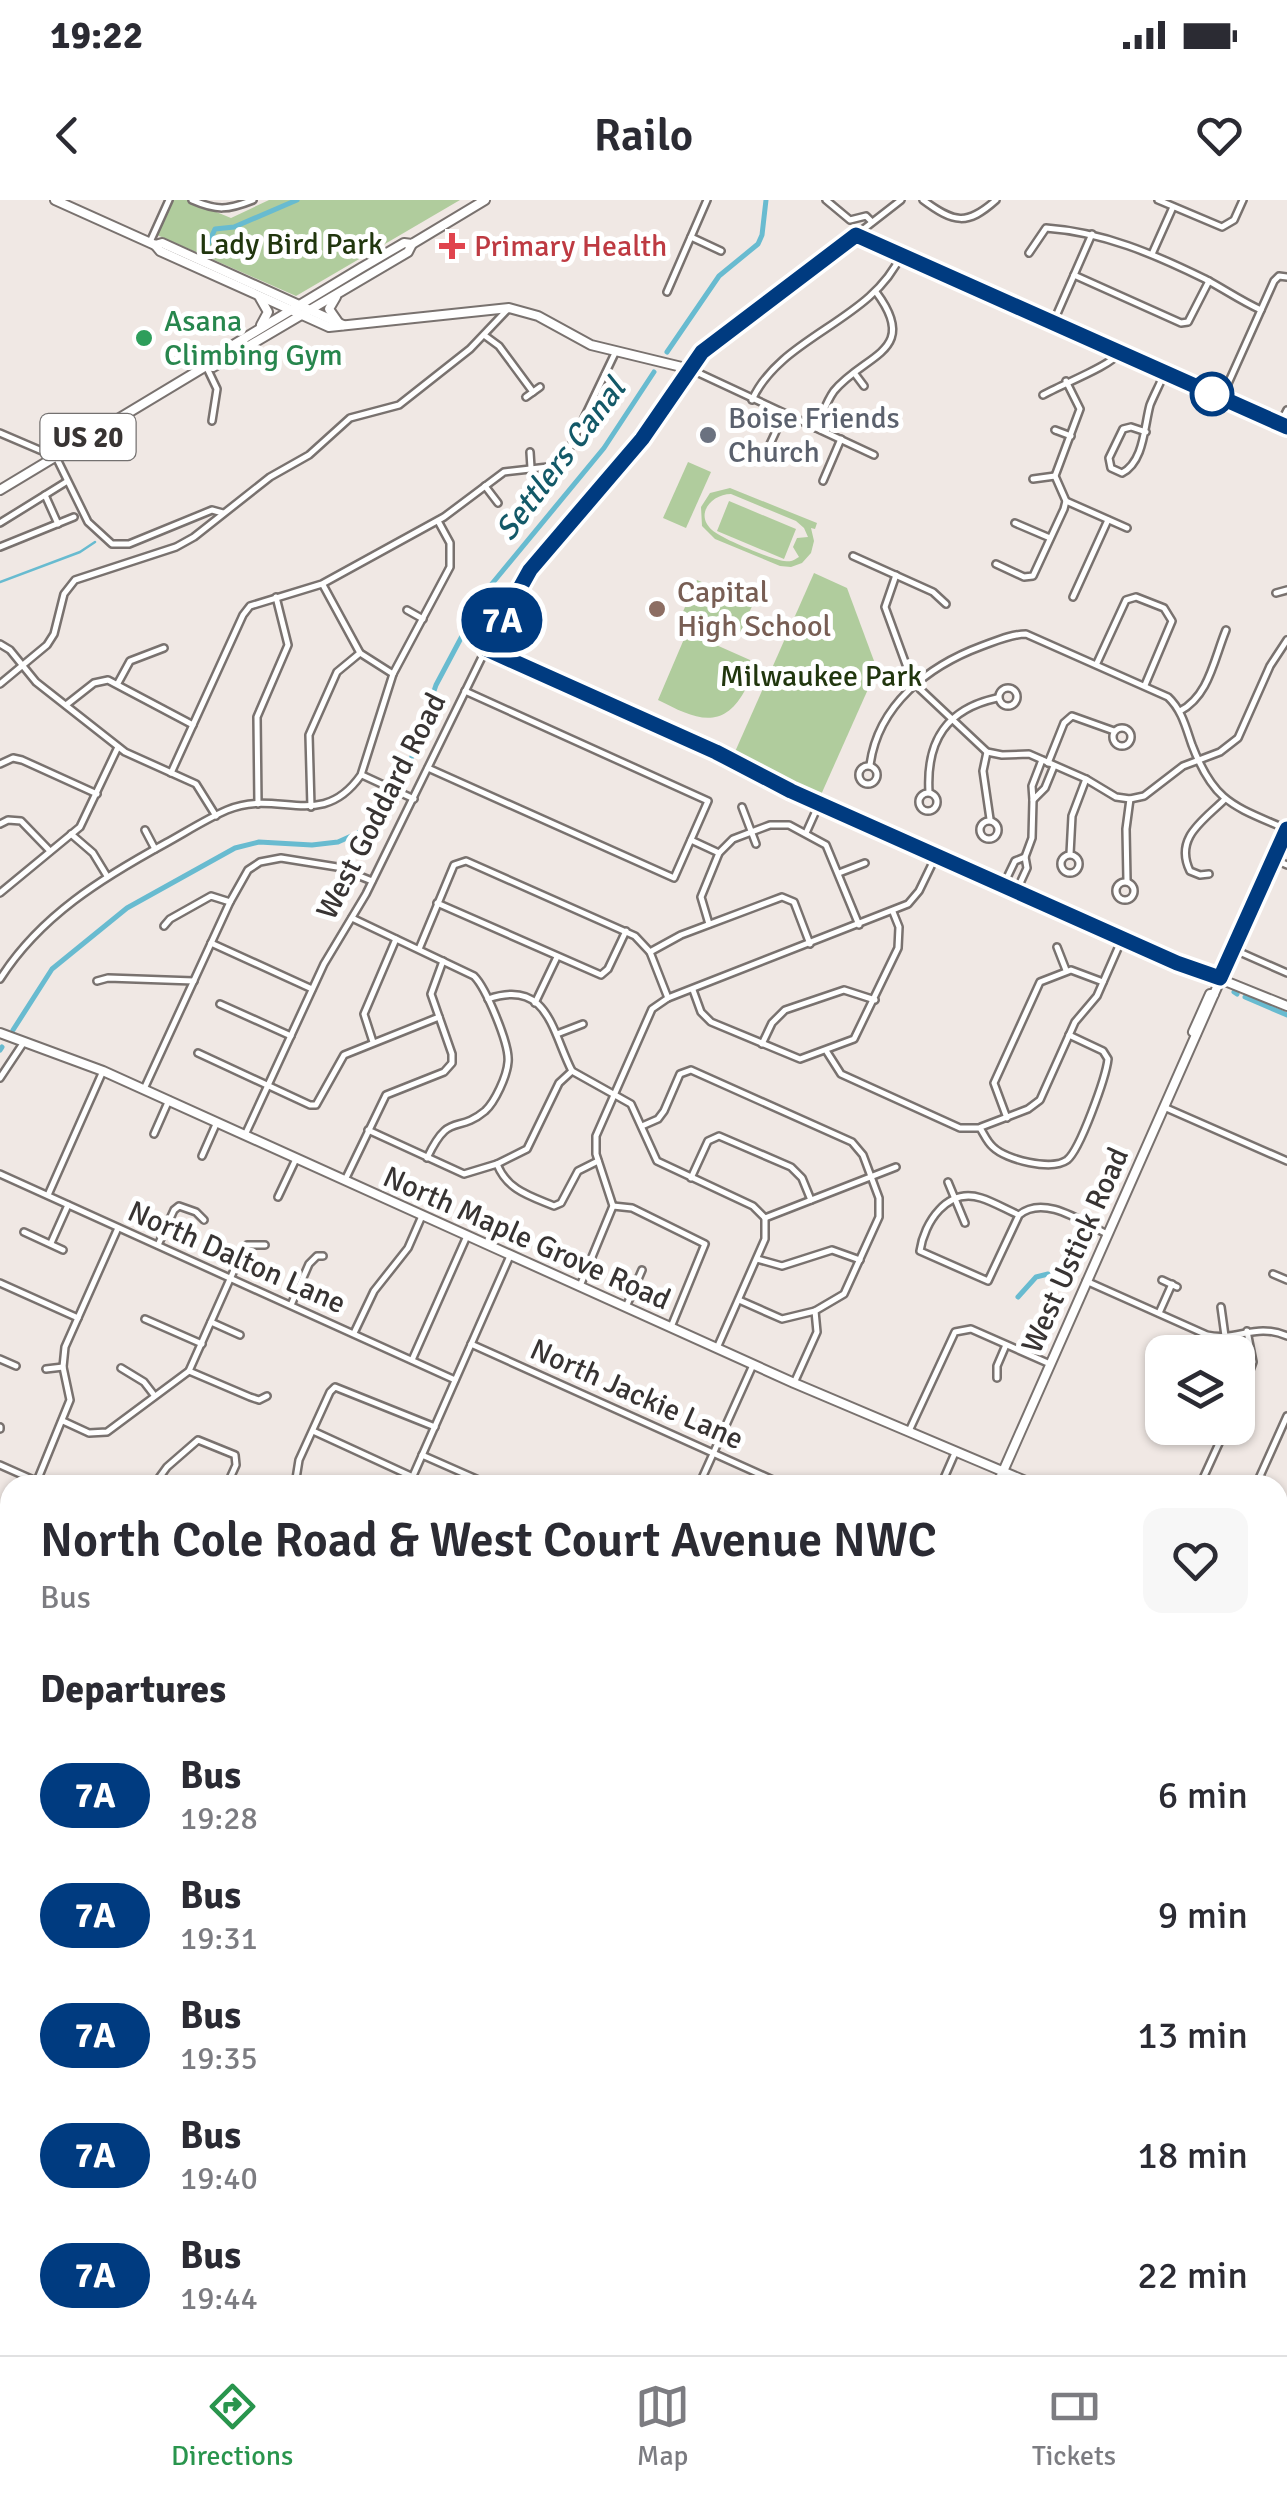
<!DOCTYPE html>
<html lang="en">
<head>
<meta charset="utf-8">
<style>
	:root { --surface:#fff; --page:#f7f7f7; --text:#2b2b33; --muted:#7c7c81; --line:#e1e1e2; --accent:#29954d }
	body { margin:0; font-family:Signika,sans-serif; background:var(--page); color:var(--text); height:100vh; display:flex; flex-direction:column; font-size:38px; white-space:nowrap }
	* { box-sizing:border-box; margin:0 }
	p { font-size:32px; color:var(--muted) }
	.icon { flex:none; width:55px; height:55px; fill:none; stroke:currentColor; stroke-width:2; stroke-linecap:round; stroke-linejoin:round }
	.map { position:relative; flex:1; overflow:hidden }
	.side { position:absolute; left:0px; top:1275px; width:1288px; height:880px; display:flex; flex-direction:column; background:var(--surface); border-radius:30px 30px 0 0; box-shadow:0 2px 8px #0004 }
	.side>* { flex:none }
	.badge { padding:0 20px; border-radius:32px; font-size:35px; line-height:65px }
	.fabs { position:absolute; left:1145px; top:1135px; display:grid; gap:20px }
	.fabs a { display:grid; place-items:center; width:110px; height:110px; border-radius:20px; background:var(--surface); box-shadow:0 2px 8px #0004; font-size:50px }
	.map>.badge { position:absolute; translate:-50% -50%; box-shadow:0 0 0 5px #fff }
	h2 { padding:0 40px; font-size:38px; line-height:90px }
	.round { display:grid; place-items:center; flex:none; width:105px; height:105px; border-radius:20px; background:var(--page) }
	.overview { display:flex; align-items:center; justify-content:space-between; height:170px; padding:0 40px }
	h1 { font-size:48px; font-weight:600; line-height:75px }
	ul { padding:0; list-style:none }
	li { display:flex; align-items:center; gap:30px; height:120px; padding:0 40px }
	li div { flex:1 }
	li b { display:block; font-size:38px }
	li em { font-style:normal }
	li .badge { min-width:110px; font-weight:700; text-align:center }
	.status { display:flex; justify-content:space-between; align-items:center; height:70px; padding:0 50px; background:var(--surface); direction:ltr }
	.status svg { height:28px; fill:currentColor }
	header { display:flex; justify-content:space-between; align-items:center; height:130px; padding:0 40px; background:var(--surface); font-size:45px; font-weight:600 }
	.menu { display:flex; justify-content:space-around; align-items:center; height:140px; border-top:2px solid var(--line); background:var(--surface); font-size:28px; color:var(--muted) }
	.menu a { display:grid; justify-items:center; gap:5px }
	.menu .current { color:var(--accent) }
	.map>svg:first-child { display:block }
	.green { fill:#b0cc9d; fill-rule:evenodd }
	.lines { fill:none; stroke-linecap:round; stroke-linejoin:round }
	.stream { stroke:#68bbd0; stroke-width:2.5 }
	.canal { stroke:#68bbd0; stroke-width:5 }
	.minor-casing { stroke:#79726f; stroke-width:10 }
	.major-casing { stroke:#79726f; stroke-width:12 }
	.minor { stroke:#fff; stroke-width:5 }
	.major { stroke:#fff; stroke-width:8 }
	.line-casing { stroke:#fff; stroke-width:22 }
	.line { stroke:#003b80; stroke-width:15 }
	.health-dot { fill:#e0444e; stroke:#fff; stroke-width:4 }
	.leisure-dot { fill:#2e9e5b; stroke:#fff; stroke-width:4 }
	.stop-dot { fill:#fff; stroke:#003b80; stroke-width:5 }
	.worship-dot { fill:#6b7280; stroke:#fff; stroke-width:4 }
	.education-dot { fill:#8d6e63; stroke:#fff; stroke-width:4 }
	.labels { text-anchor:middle; stroke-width:10; stroke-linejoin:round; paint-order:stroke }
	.shield { fill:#fff; stroke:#747170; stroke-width:2.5 }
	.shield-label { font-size:28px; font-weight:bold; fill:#383433 }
	.park-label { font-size:30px; fill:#21360e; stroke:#fff }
	.health-label { font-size:30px; fill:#be3a42; stroke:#fff; text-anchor:start }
	.leisure-label { font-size:30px; fill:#27864d; stroke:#fff; text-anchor:start }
	.worship-label { font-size:30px; fill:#5b616d; stroke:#fff; text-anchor:start }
	.education-label { font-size:30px; fill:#785e54; stroke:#fff; text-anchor:start }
	.street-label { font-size:30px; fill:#383433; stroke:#fff }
	.water-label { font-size:32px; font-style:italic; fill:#135968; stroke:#fff }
</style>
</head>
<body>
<div class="status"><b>19:22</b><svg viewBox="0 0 49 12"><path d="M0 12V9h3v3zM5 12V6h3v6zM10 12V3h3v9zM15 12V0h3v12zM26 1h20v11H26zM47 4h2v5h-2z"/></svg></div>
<header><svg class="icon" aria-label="back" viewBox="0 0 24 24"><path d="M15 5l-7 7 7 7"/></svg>Railo<svg class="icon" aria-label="heart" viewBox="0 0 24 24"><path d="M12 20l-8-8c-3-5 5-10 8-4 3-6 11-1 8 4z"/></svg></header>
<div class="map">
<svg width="1287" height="2155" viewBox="0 0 1287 2155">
	<rect width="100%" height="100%" fill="#f0e8e4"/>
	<!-- green -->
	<g class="green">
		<polygon points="172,0 187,0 231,18 269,0 460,0 296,96 157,35"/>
		<polygon points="688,262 711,272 686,328 663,318"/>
		<path d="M730 288 817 323 815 329 811 328 814 341 811 353 802 363 791 367 780 366 715 339 702 326 701 307 710 293ZM731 294 796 321 804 328 808 337 797 338 793 347 799 357C792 361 792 362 784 361 771 359 722 339 712 330 694 314 712 294 731 294Z"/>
		<polygon points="729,301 796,329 784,359 717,331"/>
		<polygon points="814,373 847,388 877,469 820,597 765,572 734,554"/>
		<polygon points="697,380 753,404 737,440 681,416"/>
		<path d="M687 432 750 460C753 471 750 481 744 492 721 533 692 517 658 500Z"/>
	</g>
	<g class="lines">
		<!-- stream -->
		<polyline class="stream" points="0,382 80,352 95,342"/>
		<!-- canal -->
		<g class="canal">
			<polyline points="205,51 215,29 234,27 297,0"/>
			<polyline points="667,152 719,76 758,44 762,35 766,0"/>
			<polyline points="1234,792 1237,794"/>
			<polyline points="1245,797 1287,815"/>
			<polyline points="13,830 52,769 127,708 235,648 259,642 312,645 338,642 358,633 389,610 401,589 436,485 486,391 604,248 654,172"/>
			<polyline points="0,850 2,847"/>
			<polyline points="1018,1097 1036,1077 1048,1074"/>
			<polyline points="0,1980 10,1984"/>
			<polyline points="277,2145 289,2155"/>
		</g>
		<!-- minor casing -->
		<g class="minor-casing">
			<g id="minor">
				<path d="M192 0C217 11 228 10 253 0"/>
				<polyline points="826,0 850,20 866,16 872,22"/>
				<path d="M923 0C954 23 967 26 996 0"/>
				<polyline points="1158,0 1222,27 1234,20 1243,0"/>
				<polyline points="856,35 901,0"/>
				<polyline points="691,37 721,51"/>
				<polyline points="150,42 169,0"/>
				<path d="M1029 53 1046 28C1103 32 1154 54 1205 79 1224 89 1241 101 1261 110"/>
				<polyline points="1152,54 1173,7"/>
				<polyline points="1074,75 1181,123 1188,122 1209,81"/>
				<polyline points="667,92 707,0"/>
				<polyline points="1053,123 1092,34"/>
				<polyline points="484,135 499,146 533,192"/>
				<polyline points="206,166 217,189 212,221"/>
				<polyline points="855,174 864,186"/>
				<path d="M1043 195C1060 185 1113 165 1120 152"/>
				<polyline points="526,197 540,187"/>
				<polyline points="1222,197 1274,81 1279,76 1287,77"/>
				<path d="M752 200C781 136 872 121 901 55"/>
				<polyline points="1280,224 1287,210"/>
				<path d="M816 228C822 216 826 202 834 191 864 154 921 152 876 92"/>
				<polyline points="1055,230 1071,236"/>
				<path d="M1146 232 1131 227 1123 229 1109 258 1111 268 1122 273C1144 262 1144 227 1150 205 1154 195 1160 184 1164 174"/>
				<polyline points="0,233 56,257 88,322 112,344 129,344 212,310 223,313"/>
				<polyline points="530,252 531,268"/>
				<polyline points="765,255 784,214"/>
				<polyline points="1033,279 1055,276"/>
				<polyline points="823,281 841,239"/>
				<polyline points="485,286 498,303"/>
				<polyline points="45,295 58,324"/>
				<polyline points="1066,301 1127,328"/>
				<polyline points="0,323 66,282"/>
				<polyline points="1015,323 1050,338"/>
				<polyline points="0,347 74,317"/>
				<polyline points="853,356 933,392 946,404"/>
				<polyline points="996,364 1024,377 1033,376 1064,309 1066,301 1055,276 1080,209 1066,181"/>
				<polyline points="896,375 885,407 908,470 920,489 987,552 1002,555 1029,554 1086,579 1116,597 1130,599 1144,596 1183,566 1220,552 1238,538 1270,466 1287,440"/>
				<polyline points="323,385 360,453 393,474"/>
				<polyline points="1276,393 1287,390"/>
				<polyline points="1073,397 1108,320"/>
				<polyline points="407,410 423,419"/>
				<polyline points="0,444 10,450 36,482 125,552 196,584 216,616"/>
				<path d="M486 449C712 552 936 657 1163 757L1220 779"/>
				<polyline points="1097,463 1126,400 1136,397 1164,408 1172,421 1145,485"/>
				<polyline points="118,483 130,461 164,448"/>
				<polyline points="0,484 47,445 54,434 64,394 75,380 176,347 194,337 270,277 309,255 350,218 399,205 470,149 509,108"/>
				<circle cx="1008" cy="497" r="9"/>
				<polyline points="66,505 94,483 108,480 193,525"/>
				<path d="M1180 511C1209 496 1214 459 1226 430"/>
				<circle cx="1122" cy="537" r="9"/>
				<polyline points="987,552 983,571 990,619"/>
				<polyline points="1042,560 1032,586 1033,600 1045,588 1054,566"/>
				<polyline points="1048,563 1064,523 1072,516 1114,531"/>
				<polyline points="0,564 13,558 22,560 97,594"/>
				<path d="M870 565C878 505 928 466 982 446 996 441 1011 434 1026 434L1168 497C1182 510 1186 528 1192 545 1214 603 1234 606 1286 629"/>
				<circle cx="868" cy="575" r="9"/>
				<polyline points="428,568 674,678 708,601 465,491"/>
				<polyline points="171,573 243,415 250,406 322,384 444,317 504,272 548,267 563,262 616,151"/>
				<polyline points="362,575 414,599"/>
				<path d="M929 592C926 540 947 509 997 498"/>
				<circle cx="928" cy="602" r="9"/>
				<polyline points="258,604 257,517 288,445 276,397"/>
				<polyline points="311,607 309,535 337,472 360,453"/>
				<polyline points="742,607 756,644"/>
				<circle cx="989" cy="630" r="9"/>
				<polyline points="0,624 8,620 21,621 50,651"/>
				<polyline points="145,630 155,649"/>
				<polyline points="806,633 819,604"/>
				<polyline points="71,634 93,653 107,676"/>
				<polyline points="691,640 719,653"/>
				<polyline points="1070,654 1072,616 1086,579"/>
				<circle cx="1070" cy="664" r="9"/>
				<polyline points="1025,657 1032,638 1033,600"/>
				<polyline points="1273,659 1287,665"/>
				<polyline points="839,673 865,663"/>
				<path d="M1209 674 1200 675 1190 671C1174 638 1203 621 1224 600"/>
				<polyline points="1127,681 1126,629 1130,599"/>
				<circle cx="1125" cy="691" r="9"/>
				<polyline points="1003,686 1015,661 1025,657 1027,668 1016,692"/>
				<polyline points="0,693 80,627 118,547"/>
				<polyline points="437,703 601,775 608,769 626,731"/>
				<path d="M352 718 474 776C486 788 510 845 508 862 507 876 495 902 485 911 456 935 450 910 427 958"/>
				<polyline points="709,724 701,697 719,653 733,639 770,625 789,625 826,645 859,725"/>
				<polyline points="164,726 170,719 211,696 230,702"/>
				<polyline points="211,743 312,789"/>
				<polyline points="1057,747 1066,770"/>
				<polyline points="419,749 454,665 466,661 635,736 650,752 668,798"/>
				<polyline points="1235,750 1287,773"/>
				<polyline points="650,752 681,735 782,697 794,702 810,744"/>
				<path d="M0 779C40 716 102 678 166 643 186 632 206 619 227 610 278 588 321 632 361 575L393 474 450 367V343L438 321"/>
				<polyline points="97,781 108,778 194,781"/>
				<polyline points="693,790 701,812 711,822 800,859 854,839 898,748 899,727 893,712"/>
				<path d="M488 799C548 778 552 832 572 871L631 904 657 961 753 1006 765 1018"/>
				<polyline points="535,803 557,757"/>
				<polyline points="220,804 291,836"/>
				<polyline points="557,834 583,824"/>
				<polyline points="373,842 364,814 396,739"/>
				<polyline points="762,844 772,823 785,810 844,790 875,800"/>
				<path d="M827 852 841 874 960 928H980C984 934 987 942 993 947 1006 960 1052 971 1067 960 1080 950 1106 877 1108 859L1103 851 1069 835"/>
				<polyline points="198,853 310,905 316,905 344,855 439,817"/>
				<polyline points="0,878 24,842"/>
				<polyline points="144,889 230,702 248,670 260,662 281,658 337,667 372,681"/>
				<polyline points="1164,907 1287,961"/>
				<polyline points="1007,918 994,883 1040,782 1071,770 1103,782"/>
				<polyline points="642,926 658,919 664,911 680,874 691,870 852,942 863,955 879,998 879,1017 844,1094 815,1111 817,1132 794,1183"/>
				<polyline points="981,927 1028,909 1040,900 1075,822 1097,796 1122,739"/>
				<path d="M368 930 464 974 497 964C507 990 530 996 554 1006L561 1003 578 971 598 961"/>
				<polyline points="154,934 169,900"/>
				<polyline points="245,935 324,764 366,694 483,455 529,370 642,239 690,169 874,255"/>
				<polyline points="202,956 217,922"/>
				<polyline points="497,964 527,949 559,883 572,871"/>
				<polyline points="0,974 455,1180"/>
				<polyline points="691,978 708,941 719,936 791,967 802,978 811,1000"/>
				<polyline points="345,980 386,895 444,872 452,863 452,854 431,794 443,761"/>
				<polyline points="948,982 965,1023"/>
				<polyline points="48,995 103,871"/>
				<polyline points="278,997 296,959"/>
				<polyline points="613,1006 632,1008 705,1044 671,1127"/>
				<path d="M1019 1015 988 1081 920 1051C924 1023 947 987 981 998 994 1002 1007 1010 1019 1015 1044 994 1082 1022 1107 1034"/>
				<polyline points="765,1018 896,967"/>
				<polyline points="24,1032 63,1050"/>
				<polyline points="51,1043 68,1005"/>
				<polyline points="158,1045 174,1010 179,1006 196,1012 204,1020"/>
				<polyline points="757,1059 782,1066 832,1050 860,1060"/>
				<polyline points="1273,1074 1287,1080"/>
				<polyline points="1162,1080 1177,1087"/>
				<path d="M1086 1081 1207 1135C1237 1142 1255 1122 1287 1136"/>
				<polyline points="0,1083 78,1118"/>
				<polyline points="580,1086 613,1006 596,954 596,936 652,809 668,798 908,704 919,691 936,656"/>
				<polyline points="739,1100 782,1119 815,1111"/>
				<polyline points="291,1105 309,1064 317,1056 323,1056"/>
				<polyline points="626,1107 642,1070"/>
				<polyline points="1221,1107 1225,1136"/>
				<polyline points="1159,1113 1172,1084"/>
				<polyline points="145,1119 202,1144"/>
				<polyline points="211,1122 240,1135"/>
				<polyline points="354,1133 374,1091 408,1048 422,1016"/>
				<polyline points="471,1144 784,1285"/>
				<polyline points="717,1148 765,1039 765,1018"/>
				<polyline points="0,1159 16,1166"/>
				<polyline points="412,1160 467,1036"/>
				<polyline points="121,1168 144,1182 154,1195"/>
				<polyline points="46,1169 63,1167"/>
				<polyline points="189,1171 250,1197 259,1200 267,1196"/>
				<polyline points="997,1178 997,1166 1006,1145"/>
				<polyline points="1238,1203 1253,1162 1247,1131"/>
				<polyline points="63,1221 89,1233 107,1232 189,1171 243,1050 247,1045 265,1045"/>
				<polyline points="0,1227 0,1229"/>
				<polyline points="313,1231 413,1277"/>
				<polyline points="909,1231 955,1132 971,1129 1050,1164"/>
				<polyline points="422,1255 490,1285"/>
				<polyline points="0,1265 45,1285"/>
				<polyline points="37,1281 70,1200 63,1167 65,1147 118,1028"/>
				<polyline points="154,1285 167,1267 198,1240 235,1255 236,1265 227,1285"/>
				<polyline points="295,1285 299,1260 330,1192 335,1187 435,1227"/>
				<polyline points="409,1285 510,1056"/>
				<polyline points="699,1285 753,1165"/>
				<polyline points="941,1285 955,1253"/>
				<polyline points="1200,1285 1226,1228"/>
				<polyline points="1256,1285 1287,1216"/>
				<polyline points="0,1384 10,1362"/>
				<polyline points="0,1387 10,1392"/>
				<polyline points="0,1500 10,1503"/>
				<polyline points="0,1525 10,1511"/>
				<polyline points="1278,1542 1287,1546"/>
				<polyline points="1,1590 10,1579"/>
				<polyline points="0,1678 10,1682"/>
				<polyline points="1278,1685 1287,1689"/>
				<polyline points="0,1737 10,1742"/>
				<polyline points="1278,1782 1287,1786"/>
				<polyline points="0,1790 10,1774"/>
				<polyline points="1278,1824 1287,1803"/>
				<polyline points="6,1937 6,1926 10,1916"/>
				<polyline points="1278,1985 1287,1989"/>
				<polyline points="0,2067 10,2072"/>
				<polyline points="1278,2106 1287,2110"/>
				<polyline points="221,2145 233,2155"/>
				<polyline points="708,2145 720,2155"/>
				<polyline points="803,2145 825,2155"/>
				<polyline points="1062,2145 1083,2155"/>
				<polyline points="1223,2145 1230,2155"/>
				<polyline points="22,2155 26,2145"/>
				<polyline points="83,2155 87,2145"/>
				<polyline points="140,2155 145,2145"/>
				<polyline points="197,2155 202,2145"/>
				<polyline points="389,2155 394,2145"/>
				<polyline points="508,2155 513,2145"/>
				<polyline points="647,2155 651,2145"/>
				<polyline points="756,2155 760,2145"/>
				<polyline points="868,2155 873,2145"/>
				<polyline points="926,2155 928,2145"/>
				<polyline points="1044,2155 1048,2145"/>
				<polyline points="1162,2155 1167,2145"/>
			</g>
		</g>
		<!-- major casing -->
		<g class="major-casing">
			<g id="major">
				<polyline points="55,0 155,45 162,43 343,125"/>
				<polyline points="155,45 160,51 329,127 509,108 538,116 591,145 690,169 709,146 856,35 1287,227"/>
				<polyline points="336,97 329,109 338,122"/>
				<polyline points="260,98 268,112 261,125"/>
				<polyline points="206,166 213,167 408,52 412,44"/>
				<polyline points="0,290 206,166 210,159 361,68 404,43 412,44 485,0"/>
				<polyline points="1220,779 1287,806"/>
				<polyline points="0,833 103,871 794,1183 1035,1285"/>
				<polyline points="1196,834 1193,832 1210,794 1214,794"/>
				<polyline points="997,1285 1287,629"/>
				<polyline points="1278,1397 1287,1401"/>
				<polyline points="0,2001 10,2006"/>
				<polyline points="313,2145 334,2155"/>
				<polyline points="608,2155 613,2145"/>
			</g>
		</g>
		<!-- minor -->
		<use href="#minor" class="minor"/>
		<!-- major -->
		<use href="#major" class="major"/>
	</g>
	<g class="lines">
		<!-- line casing -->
		<g class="line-casing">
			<polyline id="line" points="1287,227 856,35 702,152 642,239 530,370 486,449 716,552 791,591 1177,763 1220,778 1287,629"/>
		</g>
		<!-- line -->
		<use href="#line" class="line"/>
	</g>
	<!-- markers -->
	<path class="health-dot" d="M447 31h10v10h10v10h-10v10h-10v-10h-10v-10h10z"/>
	<circle class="leisure-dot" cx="144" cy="138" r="10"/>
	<circle class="stop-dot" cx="1212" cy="194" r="20"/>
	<circle class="worship-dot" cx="708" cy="235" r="10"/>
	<circle class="education-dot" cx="657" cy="409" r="10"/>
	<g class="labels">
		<!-- shield labels -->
		<rect class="shield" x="40.5" y="214" width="95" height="46" rx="8"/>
		<g class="shield-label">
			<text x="88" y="247">US 20</text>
		</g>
		<!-- park labels -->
		<g class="park-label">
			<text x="291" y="54">Lady Bird Park</text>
			<text x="821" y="486">Milwaukee Park</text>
		</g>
		<!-- health labels -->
		<g class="health-label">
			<text x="474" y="56">Primary Health</text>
		</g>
		<!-- leisure labels -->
		<g class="leisure-label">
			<text x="164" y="131">Asana<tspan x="164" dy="34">Climbing Gym</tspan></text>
		</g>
		<!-- worship labels -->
		<g class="worship-label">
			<text x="728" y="228">Boise Friends<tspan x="728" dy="34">Church</tspan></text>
		</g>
		<!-- education labels -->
		<g class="education-label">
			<text x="677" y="402">Capital<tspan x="677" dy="34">High School</tspan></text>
		</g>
		<!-- street labels -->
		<g class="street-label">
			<text transform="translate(381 606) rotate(-63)" y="10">West Goddard Road</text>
			<text transform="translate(527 1038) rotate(24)" y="10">North Maple Grove Road</text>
			<text transform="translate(1075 1050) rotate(-66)" y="10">West Ustick Road</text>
			<text transform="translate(237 1057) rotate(24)" y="10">North Dalton Lane</text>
			<text transform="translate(637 1194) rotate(24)" y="10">North Jackie Lane</text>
		</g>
		<!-- water labels -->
		<g class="water-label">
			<text transform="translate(560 259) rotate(-53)" y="11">Settlers Canal</text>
		</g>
	</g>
</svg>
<div class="fabs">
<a><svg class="icon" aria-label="layers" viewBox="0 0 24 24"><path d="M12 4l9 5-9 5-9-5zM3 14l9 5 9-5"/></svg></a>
</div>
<b class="badge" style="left:502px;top:420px;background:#003b80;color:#fff">7A</b>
<section class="side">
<div class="overview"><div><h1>North Cole Road &amp; West Court Avenue NWC</h1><p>Bus</p></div><a class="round"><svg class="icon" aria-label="heart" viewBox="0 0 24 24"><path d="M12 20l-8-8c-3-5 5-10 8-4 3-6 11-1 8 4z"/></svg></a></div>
<h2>Departures</h2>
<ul>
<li><span class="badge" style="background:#003b80;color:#fff">7A</span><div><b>Bus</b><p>19:28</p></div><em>6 min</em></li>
<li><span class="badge" style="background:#003b80;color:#fff">7A</span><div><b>Bus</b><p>19:31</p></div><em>9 min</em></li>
<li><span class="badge" style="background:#003b80;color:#fff">7A</span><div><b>Bus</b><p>19:35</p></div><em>13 min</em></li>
<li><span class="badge" style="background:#003b80;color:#fff">7A</span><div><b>Bus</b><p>19:40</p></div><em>18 min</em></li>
<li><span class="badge" style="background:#003b80;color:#fff">7A</span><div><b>Bus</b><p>19:44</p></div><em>22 min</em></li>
</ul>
</section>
</div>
<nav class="menu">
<a class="current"><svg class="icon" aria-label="directions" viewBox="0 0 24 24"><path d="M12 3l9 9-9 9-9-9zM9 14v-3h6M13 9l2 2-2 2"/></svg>Directions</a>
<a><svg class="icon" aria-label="map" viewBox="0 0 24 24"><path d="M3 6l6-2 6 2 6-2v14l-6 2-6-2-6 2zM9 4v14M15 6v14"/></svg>Map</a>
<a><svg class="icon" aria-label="tickets" viewBox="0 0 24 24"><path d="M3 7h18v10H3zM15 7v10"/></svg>Tickets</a>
</nav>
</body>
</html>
